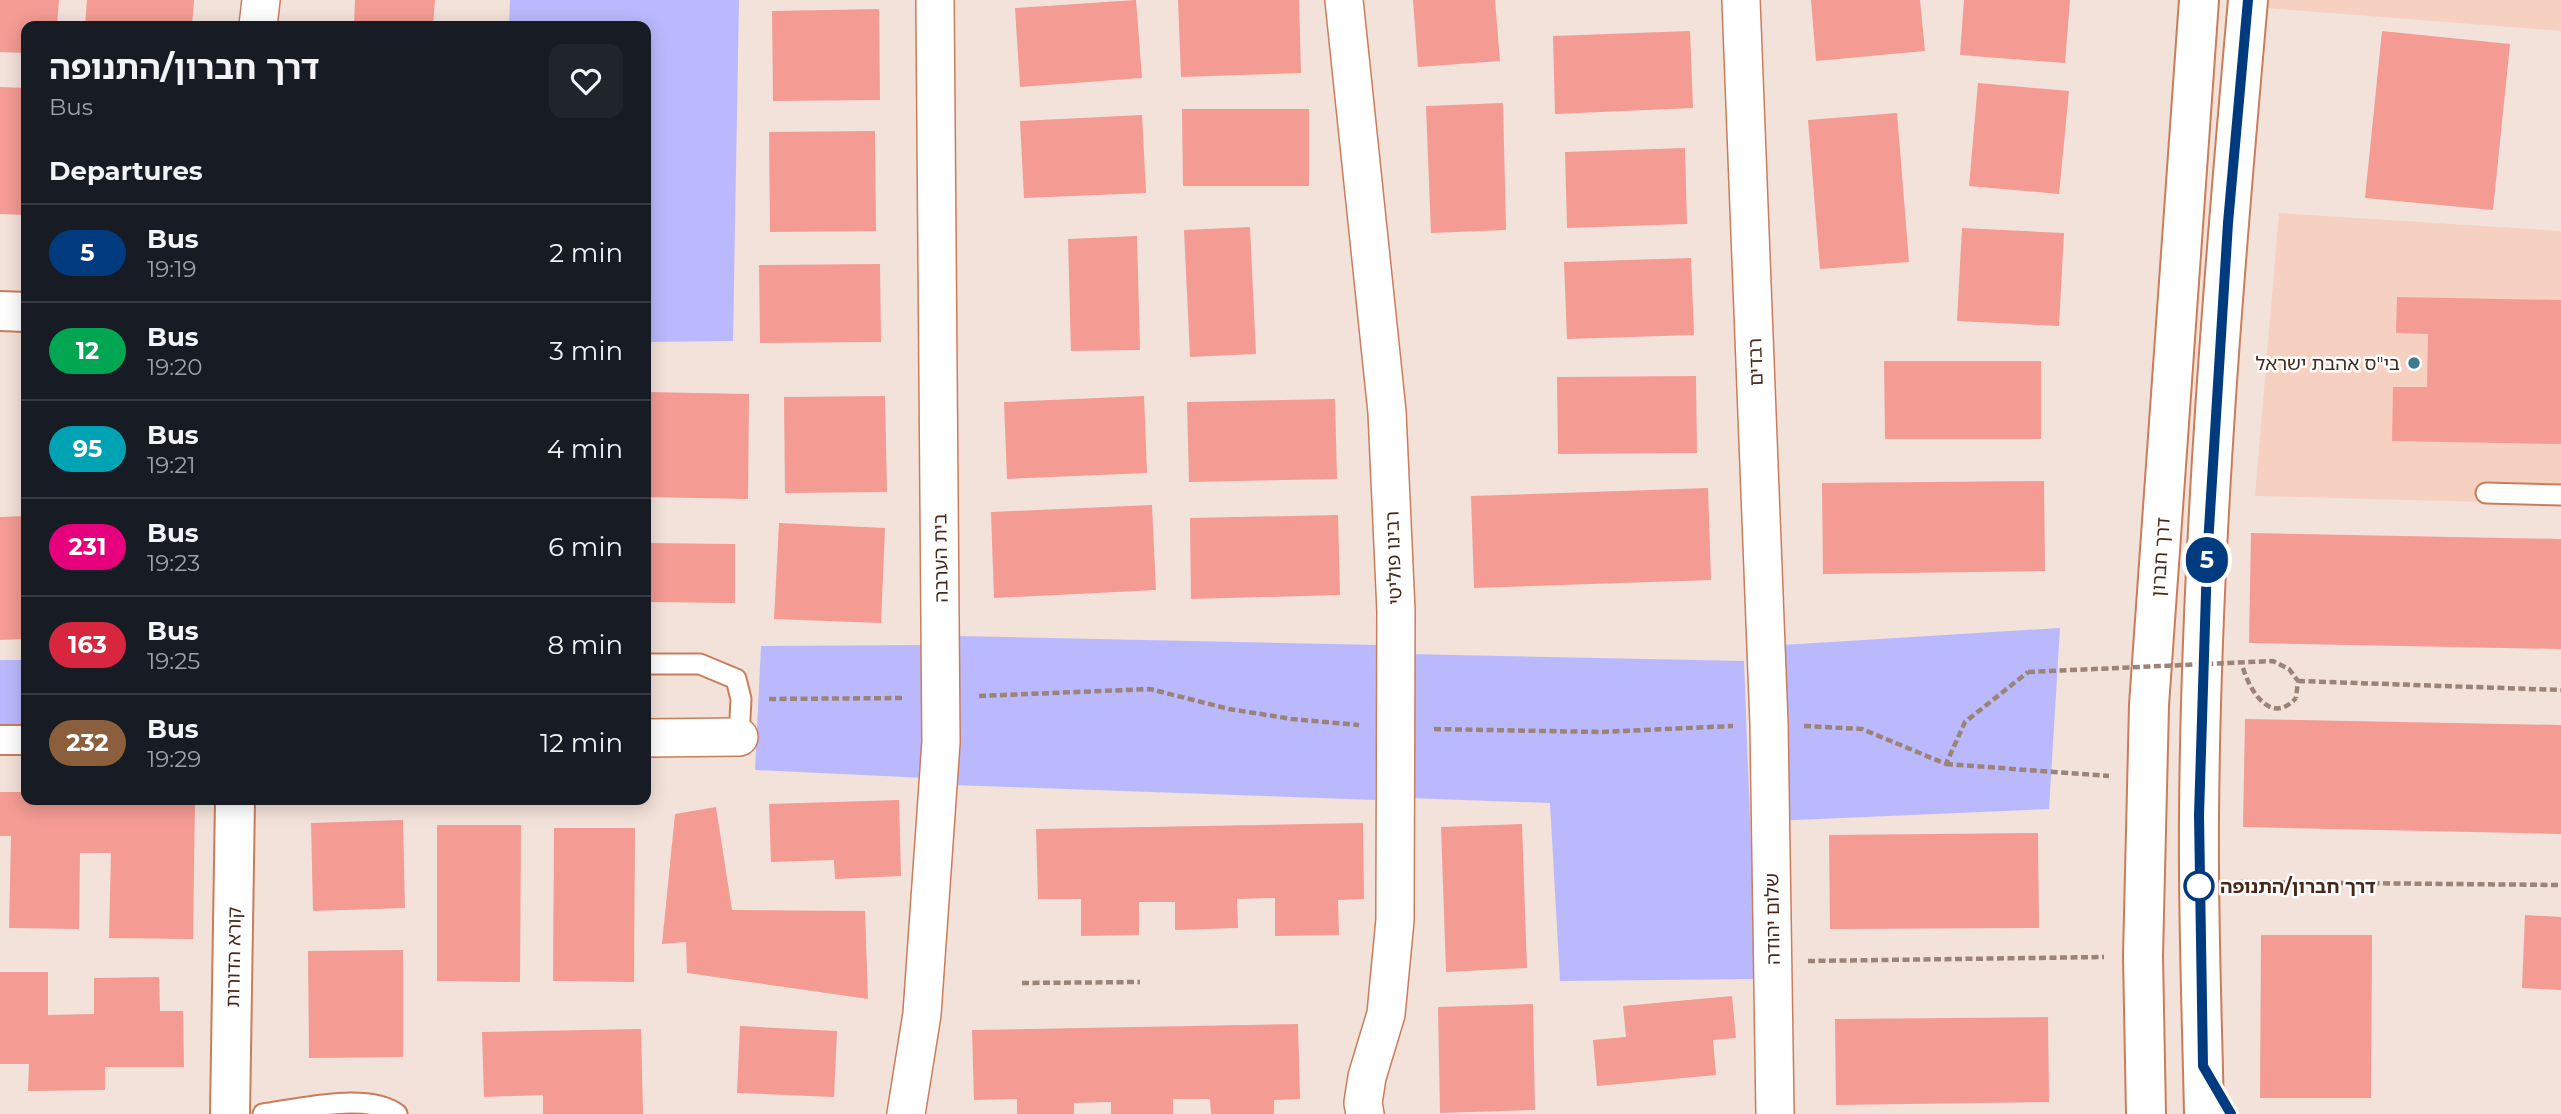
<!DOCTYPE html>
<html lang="en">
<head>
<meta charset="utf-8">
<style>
	:root { --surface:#171b24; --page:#20242c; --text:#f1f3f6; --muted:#9ea1a6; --line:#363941 }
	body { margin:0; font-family:Montserrat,"Noto Sans Hebrew",sans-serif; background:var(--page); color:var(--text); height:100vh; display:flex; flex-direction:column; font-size:26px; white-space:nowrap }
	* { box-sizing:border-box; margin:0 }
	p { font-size:23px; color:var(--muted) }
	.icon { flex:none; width:38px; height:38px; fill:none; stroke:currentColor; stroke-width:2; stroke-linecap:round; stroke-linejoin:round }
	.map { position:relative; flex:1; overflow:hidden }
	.sheet { position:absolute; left:21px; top:21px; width:630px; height:784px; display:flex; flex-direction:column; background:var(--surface); border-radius:14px; box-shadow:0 4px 18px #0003 }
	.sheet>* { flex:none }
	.badge { padding:0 14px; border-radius:23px; font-size:24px; line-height:46px }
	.map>.badge { position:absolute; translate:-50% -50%; box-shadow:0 0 0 4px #fff }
	h2 { padding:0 28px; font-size:26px; line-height:63px }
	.round { display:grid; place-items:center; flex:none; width:74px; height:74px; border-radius:14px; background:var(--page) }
	.summary { display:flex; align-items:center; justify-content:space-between; height:119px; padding:0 28px }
	h1 { font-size:33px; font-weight:700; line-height:52px }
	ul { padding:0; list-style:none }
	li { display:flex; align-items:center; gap:21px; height:98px; padding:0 28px; border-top:2px solid var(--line) }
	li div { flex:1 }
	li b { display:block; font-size:26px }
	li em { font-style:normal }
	li .badge { min-width:77px; font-weight:700; text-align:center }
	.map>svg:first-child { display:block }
	.built { fill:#f6d1c1 }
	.green { fill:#bab9fd }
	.building { fill:#f49b94 }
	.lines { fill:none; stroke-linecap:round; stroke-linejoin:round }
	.service-casing { stroke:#ca7d5a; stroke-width:23 }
	.pedestrian-casing { stroke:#ca7d5a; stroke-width:32 }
	.minor-casing { stroke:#ca7d5a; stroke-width:40 }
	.tertiary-casing { stroke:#ca7d5a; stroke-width:42 }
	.trunk-casing { stroke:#ca7d5a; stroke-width:42 }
	.path { stroke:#9c8378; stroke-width:4.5; stroke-dasharray:7 3.5; stroke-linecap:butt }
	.service { stroke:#fff; stroke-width:19 }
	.pedestrian { stroke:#fff; stroke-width:28 }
	.minor { stroke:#fff; stroke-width:37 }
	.tertiary { stroke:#fff; stroke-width:38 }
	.trunk { stroke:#fff; stroke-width:38 }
	.path-bridge { stroke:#9c8378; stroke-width:4.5; stroke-dasharray:7 3.5; stroke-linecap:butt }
	.line-casing { stroke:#fff; stroke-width:16 }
	.line { stroke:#003b80; stroke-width:10 }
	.poi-dot { fill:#3d7990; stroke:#fff; stroke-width:2.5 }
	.stop-dot { fill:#fff; stroke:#003b80; stroke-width:3.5 }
	.labels { text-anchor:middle; stroke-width:5; stroke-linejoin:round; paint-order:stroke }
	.street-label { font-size:19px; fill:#482819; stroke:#fff }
	.poi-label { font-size:19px; fill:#482819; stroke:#fff; text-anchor:end }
	.stop-label { font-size:19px; font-weight:bold; fill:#482819; stroke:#fff; text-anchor:start }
</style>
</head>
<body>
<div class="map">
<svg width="2561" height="1114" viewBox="0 0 2561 1114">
	<rect width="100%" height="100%" fill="#f3e2da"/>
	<!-- built -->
	<g class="built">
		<polygon points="2267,0 2561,0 2561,31 2267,8"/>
		<polygon points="2279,213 2561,231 2561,504 2255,496"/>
	</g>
	<!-- green -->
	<g class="green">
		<polygon points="510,0 739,0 733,341 646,342 646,26 509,26"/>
		<polygon points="2060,628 2049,809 1770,821 1766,646"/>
		<polygon points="957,636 1378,645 1375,800 952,785"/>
		<polygon points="925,645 926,778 755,770 761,646"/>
		<polygon points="1407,654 1744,661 1756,979 1560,981 1550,803 1406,798"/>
		<rect x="0" y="660" width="26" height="70"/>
	</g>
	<!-- building -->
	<g class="building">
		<polygon points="0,0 59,0 57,26 26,26 26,53 0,52"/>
		<polygon points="87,0 194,0 192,26 85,26"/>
		<polygon points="355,0 435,0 433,26 354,26"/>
		<polygon points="1136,0 1142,78 1020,87 1015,8"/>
		<polygon points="1178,0 1299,0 1301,73 1181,77"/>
		<polygon points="1413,0 1495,0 1500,61 1418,67"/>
		<polygon points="1811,0 1920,0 1925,51 1816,61"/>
		<polygon points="1964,0 2070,0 2065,63 1960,55"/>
		<polygon points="879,9 880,100 773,101 772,11"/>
		<polygon points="1690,31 1693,108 1555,114 1553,36"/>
		<polygon points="2382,31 2510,44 2493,210 2365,198"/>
		<polygon points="1978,83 2069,91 2059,194 1969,186"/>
		<polygon points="0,87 26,88 26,215 0,214"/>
		<polygon points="1503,103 1506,230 1431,233 1426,106"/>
		<polygon points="1182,109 1309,109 1309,186 1183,186"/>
		<polygon points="1897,113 1909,262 1820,269 1808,120"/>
		<polygon points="1142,115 1146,193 1024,198 1020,121"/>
		<polygon points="875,131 876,231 770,232 769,132"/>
		<polygon points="1685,148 1687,224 1567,228 1565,152"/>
		<polygon points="1250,227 1256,354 1190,357 1184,230"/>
		<polygon points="1962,228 2064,233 2059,326 1957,321"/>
		<polygon points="1137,236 1140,350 1071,351 1068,239"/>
		<polygon points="1691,258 1694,335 1567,339 1564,262"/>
		<polygon points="880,264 881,342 760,343 759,265"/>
		<polygon points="2397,297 2561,300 2561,444 2392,441 2393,387 2427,387 2428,334 2396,333"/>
		<polygon points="1884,361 2041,361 2041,439 1885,439"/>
		<polygon points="1696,376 1697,453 1558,454 1557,377"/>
		<polygon points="646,392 749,394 748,499 646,497"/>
		<polygon points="885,396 887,492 785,493 784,397"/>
		<polygon points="1144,396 1147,473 1007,479 1004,402"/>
		<polygon points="1335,399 1337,479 1189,482 1187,402"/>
		<polygon points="2044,481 2045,571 1823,574 1822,483"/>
		<polygon points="1708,488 1711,580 1474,588 1471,496"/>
		<polygon points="1152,505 1156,590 994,598 991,512"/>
		<polygon points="1338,515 1340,595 1191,599 1190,518"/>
		<polygon points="23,516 26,639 0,640 0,517"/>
		<polygon points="779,523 885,528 881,623 774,619"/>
		<polygon points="2251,533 2561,539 2561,649 2249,643"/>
		<polygon points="646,543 735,544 735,603 646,602"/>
		<polygon points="2245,719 2561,725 2561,834 2243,827"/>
		<polygon points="0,792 26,792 26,800 195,800 193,939 109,938 111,853 80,853 79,929 9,928 11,836 0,836"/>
		<polygon points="899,800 901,876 835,879 834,860 771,862 769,804"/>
		<polygon points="716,807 732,910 865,911 868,999 687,973 686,942 662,944 675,814"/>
		<polygon points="403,820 405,908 313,911 311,823"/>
		<polygon points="1363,823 1364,899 1338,900 1339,935 1275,936 1275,898 1237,899 1238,928 1175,930 1175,902 1139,902 1139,935 1081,936 1081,899 1038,899 1036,829"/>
		<polygon points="1522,824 1527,968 1446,972 1441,827"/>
		<polygon points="437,825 521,825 520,982 437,981"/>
		<polygon points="554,828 635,828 634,982 553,981"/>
		<polygon points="2038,833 2039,928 1830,929 1829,835"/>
		<polygon points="2525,915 2561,917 2561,990 2522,988"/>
		<polygon points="2261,935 2372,935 2371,1098 2260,1098"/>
		<polygon points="403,950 403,1057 309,1058 308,951"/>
		<polygon points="0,972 48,972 48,1015 94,1014 94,978 159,977 160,1011 183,1011 184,1067 105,1067 105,1090 28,1091 29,1064 0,1064"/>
		<polygon points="1732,996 1736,1038 1713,1040 1716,1075 1597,1086 1593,1040 1626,1037 1623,1006"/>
		<polygon points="1533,1004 1535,1110 1440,1113 1438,1007"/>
		<polygon points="2048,1017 2049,1102 1836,1105 1835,1019"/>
		<polygon points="1298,1024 1300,1099 1274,1100 1274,1114 1211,1114 1210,1099 1173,1099 1173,1114 1111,1114 1111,1102 1074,1103 1074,1114 1017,1114 1017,1099 974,1100 972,1030"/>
		<polygon points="740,1026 837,1031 834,1097 737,1093"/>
		<polygon points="641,1029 643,1114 543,1114 543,1095 484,1097 482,1032"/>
	</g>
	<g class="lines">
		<!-- service casing -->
		<g class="service-casing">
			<g id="service">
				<polyline points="2486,493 2561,495"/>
				<polyline points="646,664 700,664 736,679 741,699 739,737"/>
				<path d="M263 1114C298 1109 368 1092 397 1114"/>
			</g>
		</g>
		<!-- pedestrian casing -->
		<g class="pedestrian-casing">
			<polyline id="pedestrian" points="0,740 26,740"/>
		</g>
		<!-- minor casing -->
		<g class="minor-casing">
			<g id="minor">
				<polyline points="1344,0 1387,412 1396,611 1395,920 1386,1014 1367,1077 1363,1103 1365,1114"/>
				<polyline points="1741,0 1769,724 1775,1114"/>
				<polyline points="258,26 261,0"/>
				<polyline points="646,738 739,737"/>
				<polyline points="906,1114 922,1014 941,742 935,0"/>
			</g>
		</g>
		<!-- tertiary casing -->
		<g class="tertiary-casing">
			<g id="tertiary">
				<polyline points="0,311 26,312"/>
				<polyline points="230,1114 235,800"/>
			</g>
		</g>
		<!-- trunk casing -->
		<g class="trunk-casing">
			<g id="trunk">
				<polyline points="2146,1114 2143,956 2149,705 2199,0"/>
				<path d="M2204 1114C2202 1015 2198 916 2199 817 2201 544 2224 271 2248 0"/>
			</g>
		</g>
		<!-- path -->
		<g class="path">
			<path d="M2243 668C2250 691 2271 726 2296 698"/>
			<polyline points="2298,681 2561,690"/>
			<polyline points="979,696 1150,689 1229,709 1292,719 1359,725"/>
			<polyline points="769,699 904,698"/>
			<polyline points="1804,726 1862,729 1946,764 1965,722 2028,672"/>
			<polyline points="1434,729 1600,732 1733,726"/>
			<polyline points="1946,764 2109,776"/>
			<polyline points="2236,882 2561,885"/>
			<polyline points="1808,961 2104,957"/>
			<polyline points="1022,983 1140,982"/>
		</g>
		<!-- service -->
		<use href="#service" class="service"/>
		<!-- pedestrian -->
		<use href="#pedestrian" class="pedestrian"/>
		<!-- minor -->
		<use href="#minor" class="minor"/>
		<!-- tertiary -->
		<use href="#tertiary" class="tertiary"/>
		<!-- trunk -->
		<use href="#trunk" class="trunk"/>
		<!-- path-bridge -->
		<polyline class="path-bridge" points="2028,672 2273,661 2289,669 2298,681 2296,698"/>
	</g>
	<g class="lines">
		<!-- line casing -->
		<g class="line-casing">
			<polyline id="line" points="2231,1114 2203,1066 2199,815 2207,561 2228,223 2248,0"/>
		</g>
		<!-- line -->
		<use href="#line" class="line"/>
	</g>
	<!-- markers -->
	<circle class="poi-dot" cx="2414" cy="363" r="7"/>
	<circle class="stop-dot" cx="2199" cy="886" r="14"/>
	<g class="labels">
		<!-- street labels -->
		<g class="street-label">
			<text transform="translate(1755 362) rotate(-92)" y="7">רבדים</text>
			<text transform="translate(2160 557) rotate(-86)" y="7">דרך חברון</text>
			<text transform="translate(940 558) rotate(-91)" y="7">בית הערבה</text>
			<text transform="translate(1393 558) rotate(-92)" y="7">רבינו פוליטי</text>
			<text transform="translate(1772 919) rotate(-91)" y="7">שלום יהודה</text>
			<text transform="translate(233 957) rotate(-89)" y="7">קורא הדורות</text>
		</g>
		<!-- poi labels -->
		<g class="poi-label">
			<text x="2400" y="370">בי"ס אהבת ישראל</text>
		</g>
		<!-- stop labels -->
		<g class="stop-label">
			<text x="2220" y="893">דרך חברון/התנופה</text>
		</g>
	</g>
</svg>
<b class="badge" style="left:2207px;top:560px;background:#003b80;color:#fff">5</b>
<section class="sheet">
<div class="summary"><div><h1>דרך חברון/התנופה</h1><p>Bus</p></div><a class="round"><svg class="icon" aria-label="heart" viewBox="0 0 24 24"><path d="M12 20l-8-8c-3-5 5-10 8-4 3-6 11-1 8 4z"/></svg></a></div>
<h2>Departures</h2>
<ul>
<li><span class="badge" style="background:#003b80;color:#fff">5</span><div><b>Bus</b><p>19:19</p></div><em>2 min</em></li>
<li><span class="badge" style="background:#00a651;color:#fff">12</span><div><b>Bus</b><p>19:20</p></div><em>3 min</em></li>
<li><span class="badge" style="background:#00a3b4;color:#fff">95</span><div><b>Bus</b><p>19:21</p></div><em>4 min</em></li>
<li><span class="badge" style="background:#e6007e;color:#fff">231</span><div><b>Bus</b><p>19:23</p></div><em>6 min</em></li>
<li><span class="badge" style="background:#d7263d;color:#fff">163</span><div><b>Bus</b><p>19:25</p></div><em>8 min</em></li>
<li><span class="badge" style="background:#8b5e3c;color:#fff">232</span><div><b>Bus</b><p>19:29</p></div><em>12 min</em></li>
</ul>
</section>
</div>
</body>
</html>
